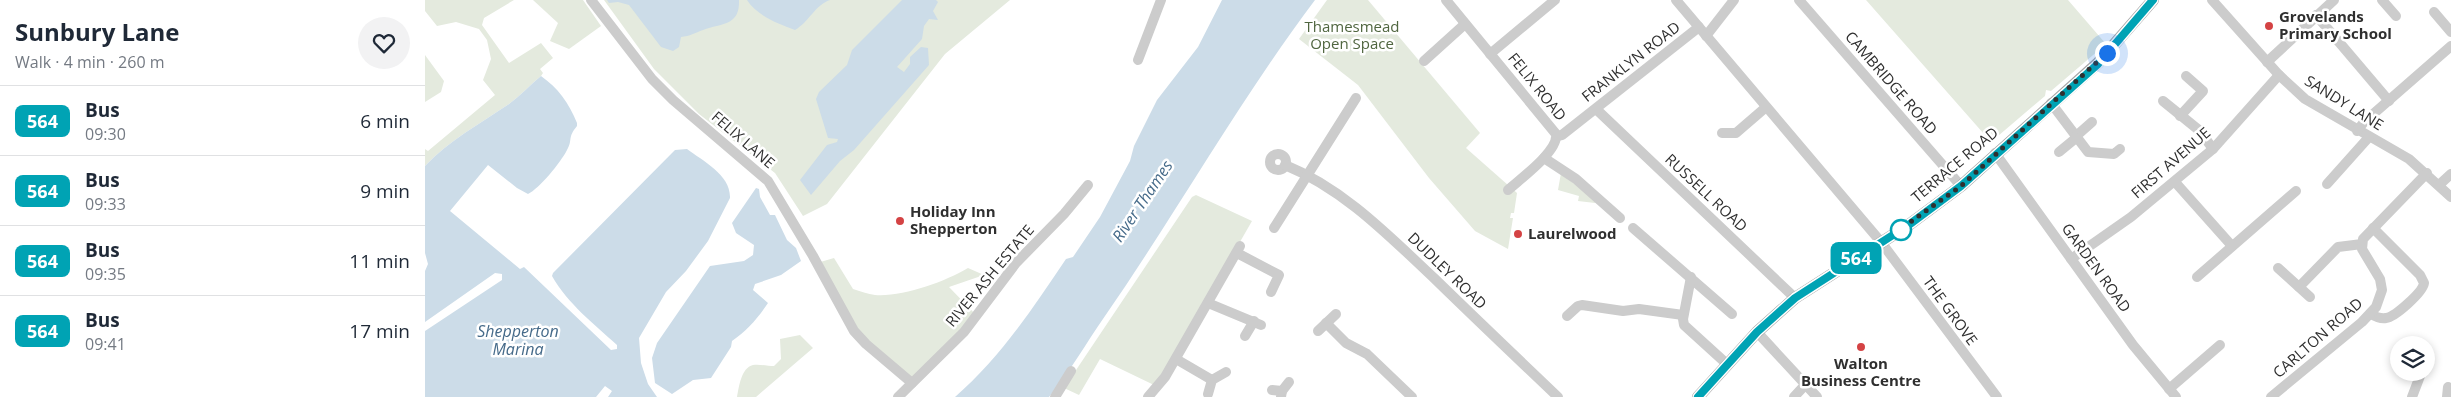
<!DOCTYPE html>
<html lang="en">
<head>
<meta charset="utf-8">
<style>
	:root { --surface:#fff; --page:#f2f2f3; --text:#1f2937; --muted:#747a83; --line:#e0e1e3 }
	body { margin:0; font-family:"Open Sans",sans-serif; background:var(--page); color:var(--text); height:100vh; display:flex; flex-direction:column; font-size:19px; white-space:nowrap }
	* { box-sizing:border-box; margin:0 }
	p { font-size:16px; color:var(--muted) }
	.icon { flex:none; width:28px; height:28px; fill:none; stroke:currentColor; stroke-width:2; stroke-linecap:round; stroke-linejoin:round }
	.map { position:relative; flex:1; overflow:hidden }
	.sheet { display:flex; flex-direction:column; background:var(--surface); width:425px }
	.sheet>* { flex:none }
	.badge { padding:0 10px; border-radius:8px; font-size:18px; line-height:32px }
	.fabs { position:absolute; left:1965px; top:336px; display:grid; gap:10px }
	.fabs a { display:grid; place-items:center; width:45px; height:45px; border-radius:50%; background:var(--surface); box-shadow:0 2px 8px #0003; font-size:25px }
	.you { position:absolute; width:25px; height:25px; margin:-12px; border:4px solid #fff; border-radius:50%; background:#1a73e8; box-shadow:0 0 0 8px #1a73e833 }
	.map>.badge { position:absolute; translate:-50% -50%; box-shadow:0 0 0 2px #fff }
	.round { display:grid; place-items:center; flex:none; width:52px; height:52px; border-radius:26px; background:var(--page) }
	.overview { display:flex; align-items:center; justify-content:space-between; height:85px; padding:0 15px }
	h1 { font-size:24px; font-weight:700; line-height:38px }
	ul { padding:0; list-style:none }
	li { display:flex; align-items:center; gap:15px; height:70px; padding:0 15px; border-top:1px solid var(--line) }
	li div { flex:1 }
	li b { display:block; font-size:19px }
	li em { font-style:normal }
	li .badge { min-width:55px; font-weight:700; text-align:center }
	main { display:flex; flex:1; min-height:0 }
	.map>svg:first-child { display:block }
	.green { fill:#e4eade }
	.water { fill:#ccdce8 }
	.lines { fill:none; stroke-linecap:round; stroke-linejoin:round }
	.minor { stroke:#ccc; stroke-width:10 }
	.major { stroke:#a7a7a7; stroke-width:12 }
	.line-casing { stroke:#fff; stroke-width:11 }
	.line { stroke:#00a3b4; stroke-width:8 }
	.walk { stroke:#2f2f2f; stroke-width:5; stroke-dasharray:0 9 }
	.poi-dot { fill:#d44344; stroke:#fff; stroke-width:2 }
	.stop-dot { fill:#fff; stroke:#00a3b4; stroke-width:2.5 }
	.labels { text-anchor:middle; stroke-width:5; stroke-linejoin:round; paint-order:stroke }
	.poi-label { font-size:15px; font-weight:bold; fill:#2f2f2f; stroke:#fff; text-anchor:start }
	.park-label { font-size:15px; fill:#506640; stroke:#fff }
	.street-label { font-size:15px; fill:#2f2f2f; stroke:#fff }
	.water-label { font-size:16px; font-style:italic; fill:#456a89; stroke:#fff }
</style>
</head>
<body>
<main>
<section class="sheet">
<div class="overview"><div><h1>Sunbury Lane</h1><p>Walk · 4 min · 260 m</p></div><a class="round"><svg class="icon" aria-label="heart" viewBox="0 0 24 24"><path d="M12 20l-8-8c-3-5 5-10 8-4 3-6 11-1 8 4z"/></svg></a></div>
<ul>
<li><span class="badge" style="background:#00a3b4;color:#fff">564</span><div><b>Bus</b><p>09:30</p></div><em>6 min</em></li>
<li><span class="badge" style="background:#00a3b4;color:#fff">564</span><div><b>Bus</b><p>09:33</p></div><em>9 min</em></li>
<li><span class="badge" style="background:#00a3b4;color:#fff">564</span><div><b>Bus</b><p>09:35</p></div><em>11 min</em></li>
<li><span class="badge" style="background:#00a3b4;color:#fff">564</span><div><b>Bus</b><p>09:41</p></div><em>17 min</em></li>
</ul>
</section>
<div class="map">
<svg width="2026" height="397" viewBox="0 0 2026 397">
	<rect width="100%" height="100%" fill="#fff"/>
	<!-- green -->
	<g class="green">
		<path d="M0 0H89L59 18 57 25 84 63 116 43 128 58 115 69 118 73 116 76C105 85 95 96 84 104 56 123 23 141 0 166V149L3 151 70 95 58 80 66 59 62 40 54 29 31 22 12 26 0 11Z"/>
		<polygon points="108,0 158,0 176,26 144,49 125,41 133,23"/>
		<polygon points="179,0 585,0 520,54 402,204 378,216 350,173 274,114 229,69"/>
		<polygon points="902,0 943,0 1055,133 1041,148 1092,193 1089,213 1086,213 1085,218 1088,218 1083,249 1050,231 1004,178 933,85 874,39"/>
		<polygon points="1441,0 1643,0 1681,44 1626,91 1621,90 1620,96 1566,142"/>
		<polygon points="0,55 19,81 16,92 0,102"/>
		<polygon points="1136,173 1171,201 1170,203 1153,201 1154,196 1133,190"/>
		<polygon points="771,195 827,221 750,355 729,385 675,359 654,395 639,388 767,197"/>
		<path d="M409 258 428 289C435 291 443 294 450 295 478 297 519 282 543 268L559 275 524 287 552 316 487 383 441 344 392 263Z"/>
		<path d="M375 335 388 348 331 397H312C314 387 316 368 328 365 334 364 343 366 349 366L356 359 355 339Z"/>
	</g>
	<!-- water -->
	<g class="water">
		<path d="M182 0H314C315 26 297 23 278 30 270 33 265 36 256 37L254 47 248 51 236 47 204 5 193 2 184 3Z"/>
		<path d="M322 0H405C390 5 384 22 370 30 354 24 332 16 322 0Z"/>
		<polygon points="477,0 511,0 513,2 508,11 513,20 504,19 499,26 497,39 472,67 479,72 485,64 485,57 496,47 503,48 504,65 429,150 415,161 386,195 375,180 402,145 412,142 413,139 403,138 391,99 394,92 422,65 427,50"/>
		<path d="M797 0H890C814 101 752 212 680 316 661 343 645 372 624 397H530C575 358 608 308 641 259L648 257 675 217 705 161 709 146 732 100 773 47Z"/>
		<path d="M116 76C133 88 144 103 152 123V126C142 138 148 140 142 150 136 162 114 189 103 194L92 188 63 165 25 211 95 269 99 267 186 350 192 349V345C169 324 143 304 127 276L128 273 250 150 262 149C278 161 306 175 305 198L283 241 261 271 241 292 214 338 216 363 223 384 232 397H183L187 391 180 386 171 397H0V331L77 280V274L70 273 0 322V271L3 264 0 253V166C23 141 56 123 84 104 95 96 105 85 116 76Z"/>
		<path d="M331 188 334 189 335 197 345 215H350L362 240 371 248 376 261 356 275 330 284 328 290 343 303C333 318 322 331 307 341L306 347 286 378 268 380 247 394 230 383 227 358 232 343 285 266 319 261 328 255 329 245 311 233 307 223Z"/>
	</g>
	<g class="lines">
		<!-- minor -->
		<g class="minor">
			<polyline points="166,0 227,79 248,100 343,181 388,256 429,331 441,344 487,383"/>
			<path d="M1021 0 1131 134C1134 151 1095 179 1083 190"/>
			<polyline points="1251,0 1456,242 1572,397"/>
			<polyline points="1374,0 1536,186"/>
			<polyline points="1787,0 1854,75 1880,99 1984,159 2026,197"/>
			<polyline points="1957,0 1971,16"/>
			<polyline points="2009,12 2026,32"/>
			<polyline points="1891,15 1964,101"/>
			<polyline points="1281,36 1309,0"/>
			<polyline points="1065,54 1130,0"/>
			<polyline points="713,60 736,0"/>
			<polyline points="999,61 1040,24"/>
			<polyline points="1842,62 1909,0"/>
			<polyline points="1738,101 1775,131 1788,149"/>
			<polyline points="1626,103 1663,152 1689,154 1695,149"/>
			<polyline points="1171,109 1370,298"/>
			<polyline points="1755,116 1778,91 1761,76"/>
			<polyline points="1932,131 1939,122 2026,46"/>
			<polyline points="1297,133 1311,133 1340,108"/>
			<polyline points="1132,136 1137,135 1274,27"/>
			<polyline points="1650,137 1667,122"/>
			<polyline points="1634,152 1651,138"/>
			<polyline points="1570,153 1708,345 1751,397"/>
			<circle cx="853" cy="162" r="8"/>
			<polyline points="1119,158 1151,179 1195,218"/>
			<path d="M860 165C919 189 964 236 1010 279 1051 319 1092 358 1133 397"/>
			<polyline points="1750,182 1807,246"/>
			<polyline points="1902,184 1944,137"/>
			<polyline points="2014,185 2026,174"/>
			<polyline points="849,228 931,98"/>
			<polyline points="1208,228 1307,314"/>
			<polyline points="812,253 854,275 846,292"/>
			<polyline points="1646,259 1706,217 1788,149 1854,75"/>
			<polyline points="1853,268 1885,297"/>
			<polyline points="1266,277 1258,319 1259,325 1303,365"/>
			<polyline points="1772,277 1871,191"/>
			<polyline points="1874,287 1913,247 1937,244"/>
			<polyline points="783,303 836,325"/>
			<path d="M1946 314C1951 317 1956 319 1961 318 1970 317 1998 292 1999 283L1995 275 1948 228"/>
			<polyline points="1142,316 1153,306 1157,305 1198,311 1214,309 1258,315"/>
			<polyline points="901,323 921,343 942,354 987,397"/>
			<polyline points="893,331 911,314"/>
			<polyline points="1332,332 1392,397"/>
			<polyline points="820,336 829,321"/>
			<polyline points="751,359 787,380"/>
			<polyline points="1744,389 1795,345"/>
			<polyline points="847,390 857,391 856,397"/>
			<polyline points="857,391 864,382"/>
			<polyline points="783,394 787,380 801,372"/>
			<polyline points="473,397 539,332 591,263 639,214 663,185"/>
			<polyline points="630,397 646,371"/>
			<polyline points="723,397 740,377 815,246"/>
			<polyline points="1369,397 1381,384"/>
			<polyline points="1846,397 1937,322 1951,307 1957,290 1955,279 1937,249 1938,239 2002,173"/>
			<polyline points="1987,397 1995,376"/>
			<polyline points="2022,397 2023,387"/>
		</g>
		<!-- major -->
		<polyline class="major" points="1273,397 1332,332 1370,298 1485,224 1536,186 1673,63 1728,0"/>
	</g>
	<g class="lines">
		<!-- line casing -->
		<g class="line-casing">
			<polyline id="line" points="1273,397 1332,332 1370,298 1485,224 1536,186 1673,64 1728,0"/>
		</g>
		<!-- line -->
		<use href="#line" class="line"/>
		<!-- walk -->
		<polyline class="walk" points="1476,230 1470,233 1536,186 1682,53"/>
	</g>
	<!-- markers -->
	<g class="poi-dot">
		<circle cx="1844" cy="26" r="5"/>
		<circle cx="475" cy="221" r="5"/>
		<circle cx="1093" cy="234" r="5"/>
		<circle cx="1436" cy="347" r="5"/>
	</g>
	<circle class="stop-dot" cx="1476" cy="230" r="10"/>
	<g class="labels">
		<!-- poi labels -->
		<g class="poi-label">
			<text x="1854" y="22">Grovelands<tspan x="1854" dy="17">Primary School</tspan></text>
			<text x="485" y="217">Holiday Inn<tspan x="485" dy="17">Shepperton</tspan></text>
			<text x="1103" y="239">Laurelwood</text>
			<text x="1436" y="369" text-anchor="middle">Walton<tspan x="1436" dy="17">Business Centre</tspan></text>
		</g>
		<!-- park labels -->
		<g class="park-label">
			<text x="927" y="32">Thamesmead<tspan x="927" dy="17">Open Space</tspan></text>
		</g>
		<!-- street labels -->
		<g class="street-label">
			<text transform="translate(1206 62) rotate(-38)" y="5">FRANKLYN ROAD</text>
			<text transform="translate(1466 83) rotate(49)" y="5">CAMBRIDGE ROAD</text>
			<text transform="translate(1112 87) rotate(51)" y="5">FELIX ROAD</text>
			<text transform="translate(1919 103) rotate(32)" y="5">SANDY LANE</text>
			<text transform="translate(318 140) rotate(41)" y="5">FELIX LANE</text>
			<text transform="translate(1746 163) rotate(-41)" y="5">FIRST AVENUE</text>
			<text transform="translate(1530 165) rotate(-40)" y="5">TERRACE ROAD</text>
			<text transform="translate(1281 193) rotate(43)" y="5">RUSSELL ROAD</text>
			<text transform="translate(1671 268) rotate(54)" y="5">GARDEN ROAD</text>
			<text transform="translate(1022 271) rotate(44)" y="5">DUDLEY ROAD</text>
			<text transform="translate(565 276) rotate(-50)" y="5">RIVER ASH ESTATE</text>
			<text transform="translate(1525 311) rotate(54)" y="5">THE GROVE</text>
			<text transform="translate(1893 338) rotate(-41)" y="5">CARLTON ROAD</text>
		</g>
		<!-- water labels -->
		<g class="water-label">
			<text transform="translate(717 201) rotate(-56)" y="6">River Thames</text>
			<text x="93" y="337">Shepperton<tspan x="93" dy="18">Marina</tspan></text>
		</g>
	</g>
</svg>
<div class="fabs">
<a><svg class="icon" aria-label="layers" viewBox="0 0 24 24"><path d="M12 4l9 5-9 5-9-5zM3 14l9 5 9-5"/></svg></a>
</div>
<div class="you" style="left:1682px;top:53px"></div>
<b class="badge" style="left:1431px;top:258px;background:#00a3b4;color:#fff">564</b>
</div>
</main>
</body>
</html>
